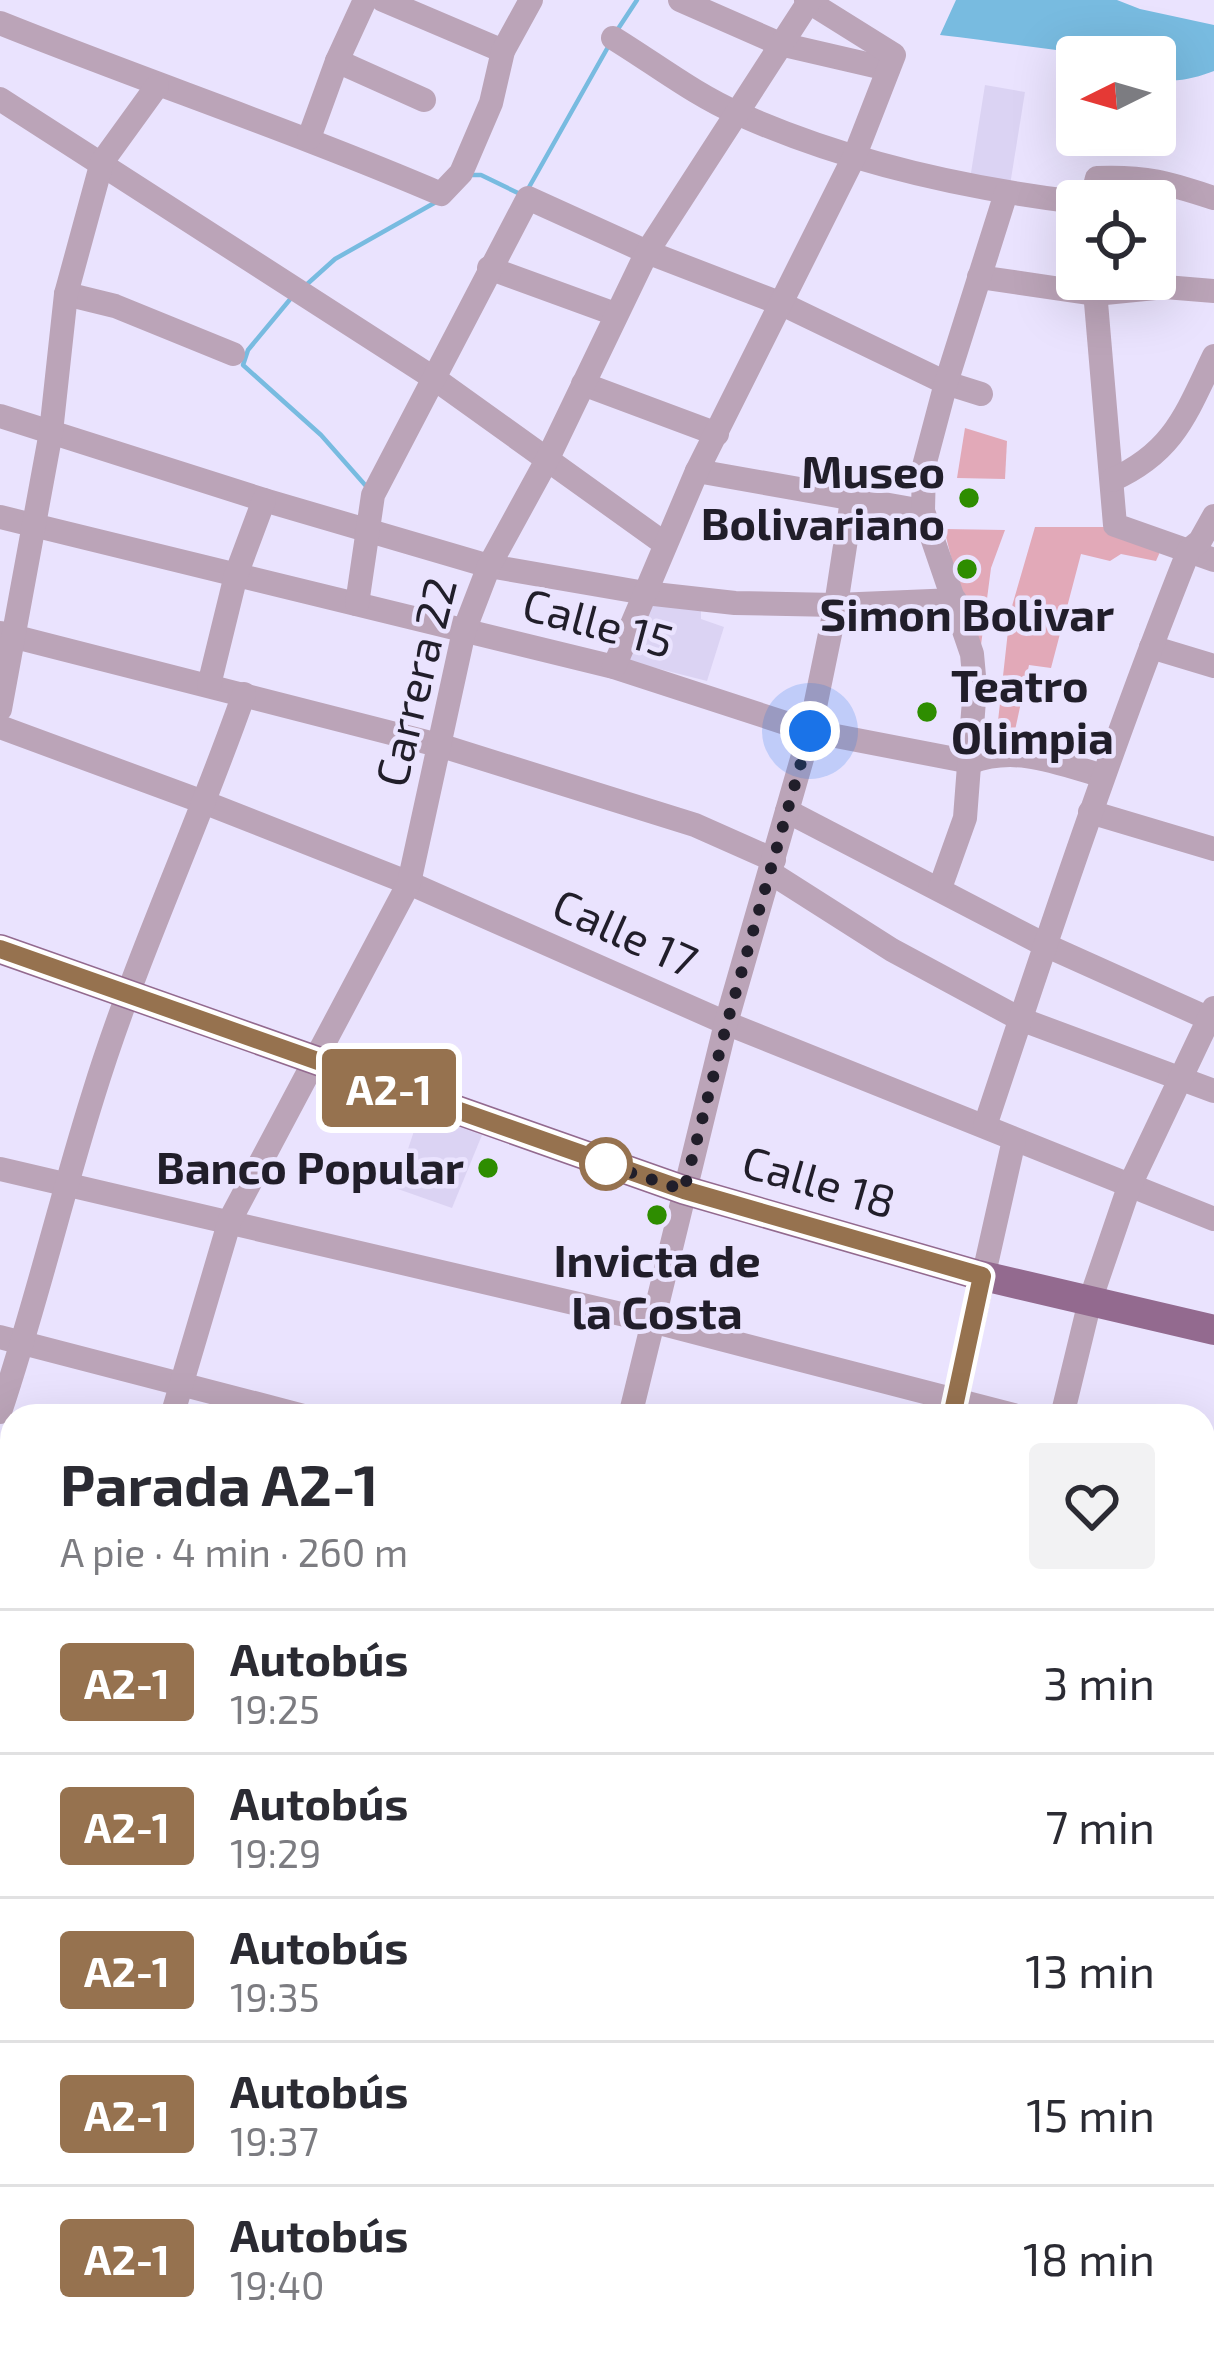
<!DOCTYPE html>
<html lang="es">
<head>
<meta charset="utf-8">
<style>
	:root { --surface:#fff; --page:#f2f2f3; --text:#2b2b33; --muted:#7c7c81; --line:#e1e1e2 }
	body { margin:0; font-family:"Exo 2",sans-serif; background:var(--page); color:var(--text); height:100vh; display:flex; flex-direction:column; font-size:45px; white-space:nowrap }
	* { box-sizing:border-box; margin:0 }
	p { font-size:39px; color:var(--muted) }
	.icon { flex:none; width:66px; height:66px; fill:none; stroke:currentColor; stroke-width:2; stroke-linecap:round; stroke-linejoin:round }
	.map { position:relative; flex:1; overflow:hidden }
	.drawer { position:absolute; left:0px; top:1404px; width:1215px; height:951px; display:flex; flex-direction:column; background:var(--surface); border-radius:36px 36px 0 0; box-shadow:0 12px 48px #0002 }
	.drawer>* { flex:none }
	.badge { padding:0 24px; border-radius:9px; font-size:42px; line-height:78px }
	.needle { width:78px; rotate:265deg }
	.buttons { position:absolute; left:1056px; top:36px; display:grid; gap:24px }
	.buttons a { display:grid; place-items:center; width:120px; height:120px; border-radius:12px; background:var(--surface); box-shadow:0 12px 48px #0002; font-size:60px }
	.you { position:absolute; width:60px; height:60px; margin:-30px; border:9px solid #fff; border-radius:50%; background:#1a73e8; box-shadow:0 0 0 18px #1a73e833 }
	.map>.badge { position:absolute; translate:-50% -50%; box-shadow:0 0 0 6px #fff }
	.round { display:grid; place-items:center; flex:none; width:126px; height:126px; border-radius:12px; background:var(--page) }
	.overview { display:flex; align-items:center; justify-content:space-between; height:204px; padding:0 60px }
	h1 { font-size:57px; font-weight:700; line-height:90px }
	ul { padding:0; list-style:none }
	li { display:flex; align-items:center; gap:36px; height:144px; padding:0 60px; border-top:3px solid var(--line) }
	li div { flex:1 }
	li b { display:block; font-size:45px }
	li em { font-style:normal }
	li .badge { min-width:132px; font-weight:700; text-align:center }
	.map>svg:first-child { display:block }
	.built { fill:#dbd3f3 }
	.green { fill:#e2a9b8 }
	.water { fill:#78bbe0 }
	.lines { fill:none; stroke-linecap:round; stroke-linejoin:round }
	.stream { stroke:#78bbe0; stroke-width:4.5 }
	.minor { stroke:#bba4b8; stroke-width:24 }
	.major { stroke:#936a8f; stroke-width:30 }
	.line-casing { stroke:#fff; stroke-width:27 }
	.line { stroke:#96724f; stroke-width:18 }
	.walk { stroke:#211e2a; stroke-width:12; stroke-dasharray:0 21.6 }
	.poi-dot { fill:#2e8d00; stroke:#eae3fe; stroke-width:4.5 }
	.stop-dot { fill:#fff; stroke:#96724f; stroke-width:6 }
	.labels { text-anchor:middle; stroke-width:9; stroke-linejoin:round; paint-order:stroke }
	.poi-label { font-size:45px; font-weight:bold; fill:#211e2a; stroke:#eae3fe; text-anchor:end }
	.street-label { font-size:45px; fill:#211e2a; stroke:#eae3fe }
</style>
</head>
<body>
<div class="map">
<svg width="1214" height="2354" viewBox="0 0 1214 2354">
	<rect width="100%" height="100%" fill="#eae3fe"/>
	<!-- built -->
	<g class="built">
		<polygon points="985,85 1025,92 1010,185 970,179"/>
		<polygon points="645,602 701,608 701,619 724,627 707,681 624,660"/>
		<polygon points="420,1113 482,1135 452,1208 395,1188"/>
	</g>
	<!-- green -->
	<g class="green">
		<polygon points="965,428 1007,441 1005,479 957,478"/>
		<polygon points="1035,527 1111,527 1163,545 1156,561 1121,554 1110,561 1081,554 1051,668 1029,665 1014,735 996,739 1010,613"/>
		<polygon points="944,529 1005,530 991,568 981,645 973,644"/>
	</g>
	<!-- water -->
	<path class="water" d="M956 0H1117L1140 9 1214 25V71C1196 78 1173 84 1155 78V57C1082 57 1013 43 940 35Z"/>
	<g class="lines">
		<!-- stream -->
		<g class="stream">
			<polyline points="616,32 637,0"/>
			<polyline points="468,175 481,175 518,193"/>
			<polyline points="528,189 608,47"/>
			<polyline points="305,286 335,259 436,202"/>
			<polyline points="292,297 248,350 243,365 321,435 366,486"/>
		</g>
		<!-- minor -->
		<g class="minor">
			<polyline points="383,0 503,51"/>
			<polyline points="680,0 780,44 888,69"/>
			<path d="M0 23C147 82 296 132 441 194L461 173 491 103 503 51 531 0"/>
			<path d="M613 38C654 63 695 95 739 114 844 161 963 188 1077 202"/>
			<polyline points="337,61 424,100"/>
			<polyline points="0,99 435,379 665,544"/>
			<polyline points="309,138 337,61 365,0"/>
			<path d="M1091 201 1097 178C1146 176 1168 183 1214 198"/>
			<polyline points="489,268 615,314"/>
			<polyline points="979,277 1095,294 1165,287 1214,291"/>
			<polyline points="1094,279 1115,525 1214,560"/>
			<polyline points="66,294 115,306 233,354"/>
			<polyline points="583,384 717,434"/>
			<polyline points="0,416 264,500 489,566 645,593 735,603 836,605 955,600"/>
			<polyline points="697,471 923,511"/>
			<path d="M1112 480C1174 452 1186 414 1214 356"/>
			<path d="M0 517 614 667 810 731 971 762C1016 745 1058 763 1103 776"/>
			<polyline points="357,604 373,495 528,198 647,252 782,304 946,383 981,394"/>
			<polyline points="0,633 442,746 695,825 774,860"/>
			<polyline points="1151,647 1214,666"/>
			<polyline points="614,667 697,471 855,155 894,55 806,0"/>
			<polyline points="209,685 236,575 264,500"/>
			<polyline points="0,709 51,432 66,294 102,162 157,86"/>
			<polyline points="0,727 206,803 409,883 726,1023 1214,1219"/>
			<polyline points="787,811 1045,945 1214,1021"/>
			<polyline points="1090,812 1214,849"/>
			<polyline points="771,873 892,950 1020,1019 1214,1091"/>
			<polyline points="940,888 965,818 975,687 972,654 923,511 924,466 946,383 1006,193"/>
			<path d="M985 1126C1049 933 1113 740 1189 550L1200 541 1214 516"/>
			<polyline points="0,1169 651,1321 1017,1416"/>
			<polyline points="0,1337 304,1416"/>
			<path d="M0 1412C35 1308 60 1201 93 1096 135 959 197 829 244 694"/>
			<polyline points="172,1416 230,1220 409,883 464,631 489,566 547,460 647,252 810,0"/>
			<polyline points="630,1416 726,1023 810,731 836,605 852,500"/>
			<polyline points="952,1416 1014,1140"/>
			<polyline points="1062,1416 1090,1301 1129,1187 1214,1008"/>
			<polyline points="1203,1465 1214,1468"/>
			<polyline points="0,1510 12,1514"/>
			<polyline points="1203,1663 1214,1666"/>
			<polyline points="0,1718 12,1721"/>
			<polyline points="1203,1866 1214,1870"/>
			<polyline points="0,1990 12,1993"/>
			<polyline points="1203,2053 1214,2056"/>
			<polyline points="0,2174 12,2175"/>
			<polyline points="1203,2241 1214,2244"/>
			<polyline points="0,2320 12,2319"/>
			<polyline points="1203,2340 1214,2275"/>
			<polyline points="101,2343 105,2354"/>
			<polyline points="254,2343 257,2354"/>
			<polyline points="450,2343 494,2354"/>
			<polyline points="1062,2343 1115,2354"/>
			<polyline points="428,2354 431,2343"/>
			<polyline points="746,2354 747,2343"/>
			<polyline points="905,2354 907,2343"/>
		</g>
		<!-- major -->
		<polyline class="major" points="0,949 684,1190 975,1274 1214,1330"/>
	</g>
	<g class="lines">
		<!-- line casing -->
		<g class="line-casing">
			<polyline id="line" points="0,949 684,1190 982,1276 952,1416"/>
		</g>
		<!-- line -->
		<use href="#line" class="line"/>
		<!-- walk -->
		<polyline class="walk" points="606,1164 598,1162 684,1190 727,1023 810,731"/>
	</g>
	<!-- markers -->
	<g class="poi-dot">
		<circle cx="969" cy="498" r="12"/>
		<circle cx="967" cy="569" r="12"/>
		<circle cx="927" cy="712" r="12"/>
		<circle cx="488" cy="1168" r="12"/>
		<circle cx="657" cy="1215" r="12"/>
	</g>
	<circle class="stop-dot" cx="606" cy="1164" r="24"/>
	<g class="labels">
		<!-- poi labels -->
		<g class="poi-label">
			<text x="945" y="488">Museo<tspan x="945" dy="52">Bolivariano</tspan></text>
			<text x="967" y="631" text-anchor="middle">Simon Bolivar</text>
			<text x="951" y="702" text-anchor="start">Teatro<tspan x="951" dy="52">Olimpia</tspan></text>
			<text x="464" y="1184">Banco Popular</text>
			<text x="657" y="1277" text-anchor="middle">Invicta de<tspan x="657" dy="52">la Costa</tspan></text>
		</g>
		<!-- street labels -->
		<g class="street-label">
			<text transform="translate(598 623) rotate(15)" y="16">Calle 15</text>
			<text transform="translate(416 682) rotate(-76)" y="16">Carrera 22</text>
			<text transform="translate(625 933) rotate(24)" y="16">Calle 17</text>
			<text transform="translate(819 1182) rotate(16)" y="16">Calle 18</text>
		</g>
	</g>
</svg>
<div class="buttons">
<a><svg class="needle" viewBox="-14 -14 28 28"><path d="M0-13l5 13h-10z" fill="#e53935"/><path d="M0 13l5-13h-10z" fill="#7c7c81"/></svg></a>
<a><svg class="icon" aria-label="locate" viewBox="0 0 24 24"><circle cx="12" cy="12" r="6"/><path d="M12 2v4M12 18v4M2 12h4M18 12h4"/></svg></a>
</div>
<div class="you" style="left:810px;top:731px"></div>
<b class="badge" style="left:389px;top:1088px;background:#96724f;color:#fff">A2-1</b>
<section class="drawer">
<div class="overview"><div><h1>Parada A2-1</h1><p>A pie · 4 min · 260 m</p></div><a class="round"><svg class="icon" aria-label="heart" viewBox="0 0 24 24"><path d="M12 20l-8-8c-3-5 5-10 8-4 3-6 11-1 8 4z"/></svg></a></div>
<ul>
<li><span class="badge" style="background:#96724f;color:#fff">A2-1</span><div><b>Autobús</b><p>19:25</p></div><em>3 min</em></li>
<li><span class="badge" style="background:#96724f;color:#fff">A2-1</span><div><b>Autobús</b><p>19:29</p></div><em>7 min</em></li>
<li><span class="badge" style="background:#96724f;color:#fff">A2-1</span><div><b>Autobús</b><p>19:35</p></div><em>13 min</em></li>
<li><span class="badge" style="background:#96724f;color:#fff">A2-1</span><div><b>Autobús</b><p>19:37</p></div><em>15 min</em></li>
<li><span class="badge" style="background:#96724f;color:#fff">A2-1</span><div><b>Autobús</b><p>19:40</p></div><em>18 min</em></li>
</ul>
</section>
</div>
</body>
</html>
